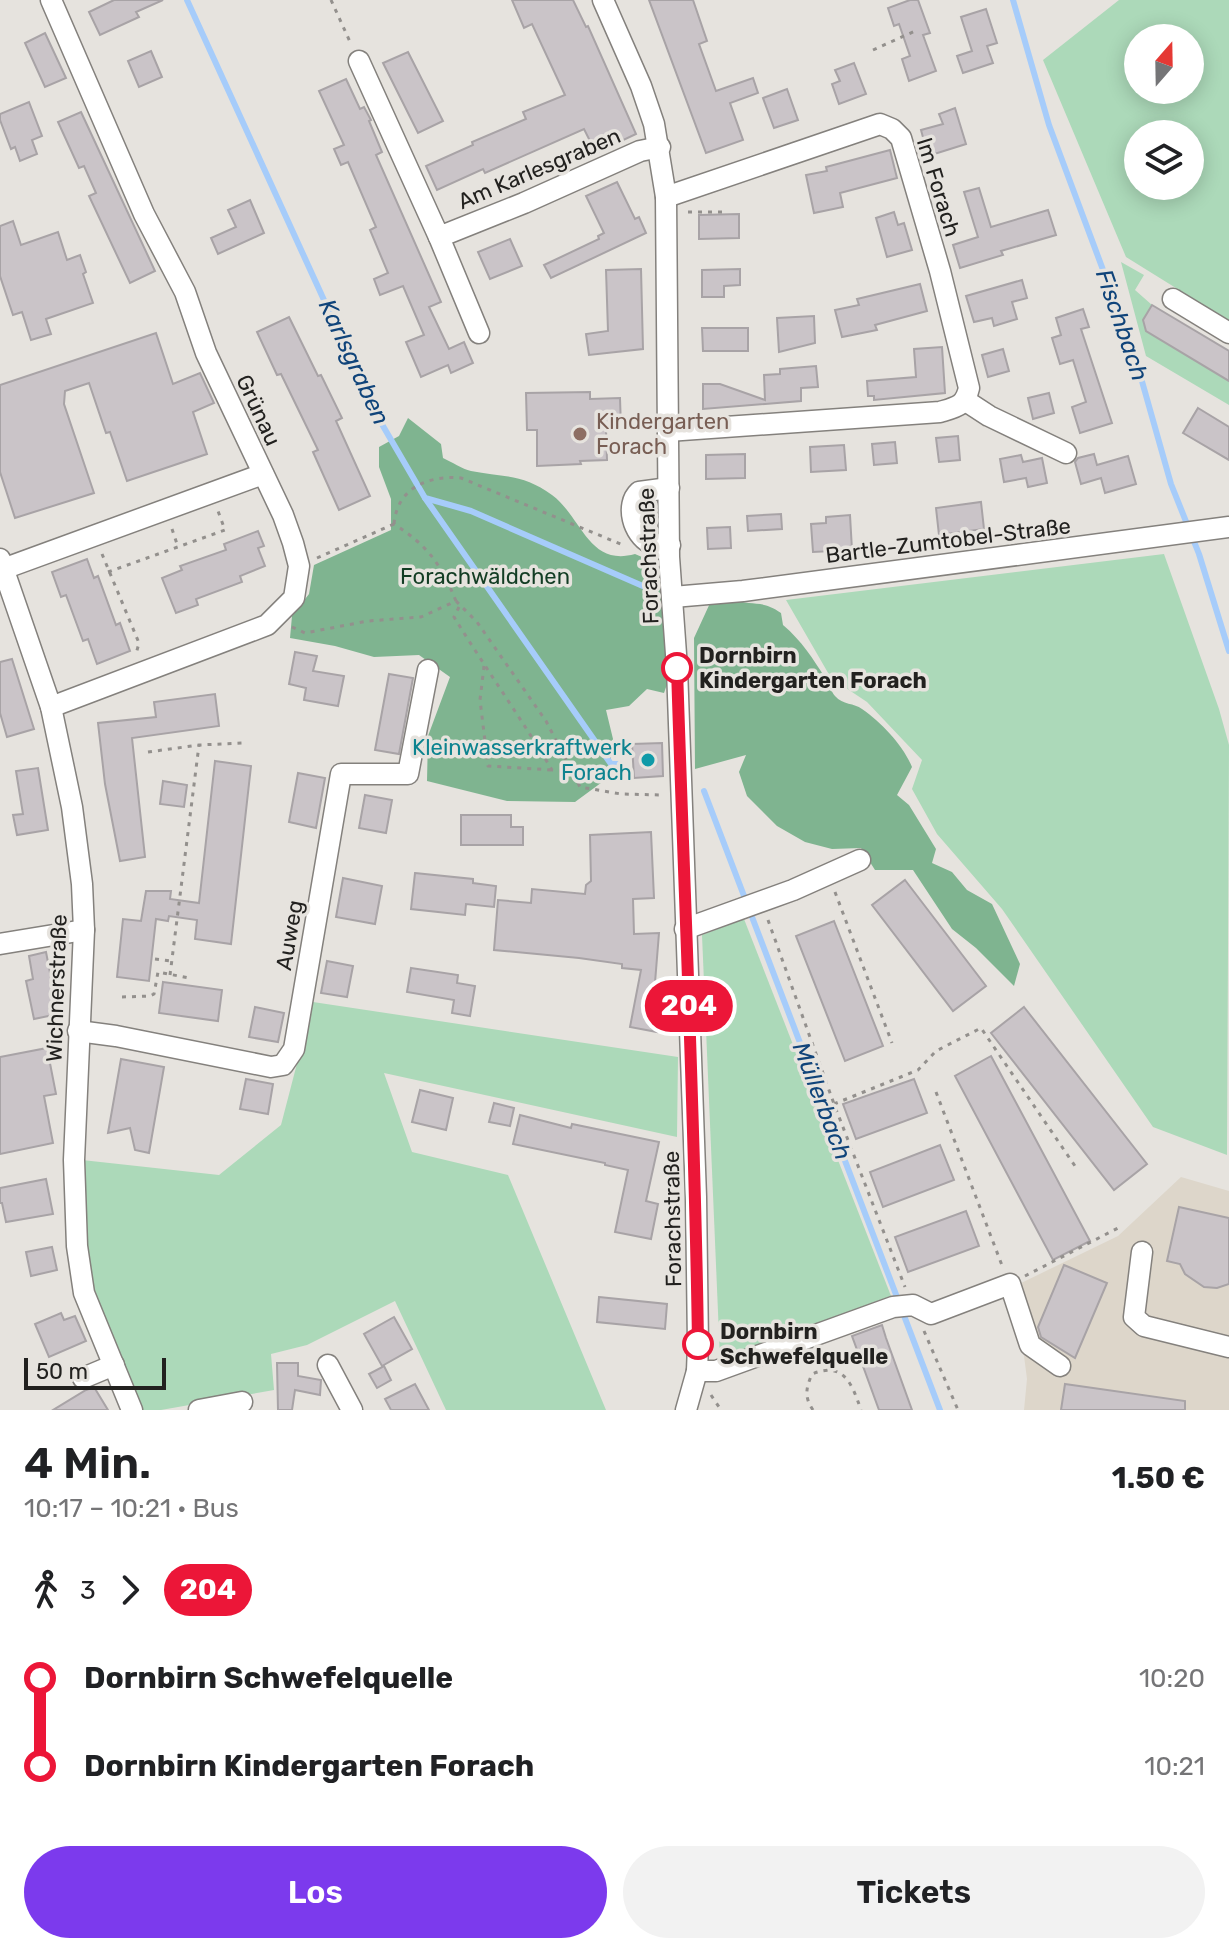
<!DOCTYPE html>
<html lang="de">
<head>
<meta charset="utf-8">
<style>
	:root { --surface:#fff; --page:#f2f2f2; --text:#202124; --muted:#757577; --accent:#7c3aed }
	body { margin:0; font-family:Rubik,sans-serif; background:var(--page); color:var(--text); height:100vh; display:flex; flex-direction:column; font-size:30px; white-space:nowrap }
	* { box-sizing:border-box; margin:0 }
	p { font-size:26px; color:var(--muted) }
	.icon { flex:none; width:44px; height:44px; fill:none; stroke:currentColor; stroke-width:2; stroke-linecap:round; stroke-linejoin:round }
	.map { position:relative; height:1410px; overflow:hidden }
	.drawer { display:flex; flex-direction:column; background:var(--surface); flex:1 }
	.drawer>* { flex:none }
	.badge { padding:0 16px; border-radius:26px; font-size:28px; line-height:52px }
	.needle { width:52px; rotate:20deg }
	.buttons { position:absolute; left:1124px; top:24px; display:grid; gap:16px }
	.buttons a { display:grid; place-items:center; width:80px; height:80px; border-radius:50%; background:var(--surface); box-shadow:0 4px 20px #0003; font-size:40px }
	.scale { position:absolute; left:24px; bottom:20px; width:142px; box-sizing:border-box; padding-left:8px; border:4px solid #22211f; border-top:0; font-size:22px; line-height:28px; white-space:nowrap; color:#22211f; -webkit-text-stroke:6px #e6e3de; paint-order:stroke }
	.map>.badge { position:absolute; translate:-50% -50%; box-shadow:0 0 0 4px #fff }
	.legs { display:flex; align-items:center; gap:12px; height:88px; padding:0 24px; font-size:26px }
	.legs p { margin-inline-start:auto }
	.head { display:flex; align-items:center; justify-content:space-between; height:136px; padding:0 24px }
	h1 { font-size:44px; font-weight:600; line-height:60px }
	.button { display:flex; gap:16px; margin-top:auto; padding:16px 24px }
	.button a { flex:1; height:92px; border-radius:48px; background:var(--accent); color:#fff; font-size:32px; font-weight:600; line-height:92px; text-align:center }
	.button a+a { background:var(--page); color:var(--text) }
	ul { padding:0 24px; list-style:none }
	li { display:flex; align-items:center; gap:28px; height:88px; font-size:30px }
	li i { display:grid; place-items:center; width:12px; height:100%; margin:0 10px; background:currentColor }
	li i::after { content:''; width:20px; height:20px; margin:-10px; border:6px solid; border-radius:50%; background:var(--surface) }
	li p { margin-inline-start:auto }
	li:first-child i { background:linear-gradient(#0000 50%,currentColor 0) }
	li:last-child i { background:linear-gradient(currentColor 50%,#0000 0) }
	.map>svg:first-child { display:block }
	.built { fill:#ddd6ca }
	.green { fill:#acd9b9; fill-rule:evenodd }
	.forest { fill:#7fb490 }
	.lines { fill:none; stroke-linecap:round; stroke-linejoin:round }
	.stream { stroke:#a6ccfa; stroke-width:6 }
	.building { fill:#cac4c8; stroke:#a8a3a6; stroke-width:2 }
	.minor-casing { stroke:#84817d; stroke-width:23 }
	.path { stroke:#93908d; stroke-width:3; stroke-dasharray:4 6; stroke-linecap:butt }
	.minor { stroke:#fff; stroke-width:20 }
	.line-1-casing { stroke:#fff; stroke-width:18 }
	.line-1 { stroke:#ec1638; stroke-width:12 }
	.education-dot { fill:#8d6e63; stroke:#e6e3de; stroke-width:3 }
	.stop-1-dot { fill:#fff; stroke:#ec1638; stroke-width:4 }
	.culture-dot { fill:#0f9aa8; stroke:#e6e3de; stroke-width:3 }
	.labels { text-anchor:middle; stroke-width:7; stroke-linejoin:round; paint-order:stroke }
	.street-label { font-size:22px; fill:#22211f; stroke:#e6e3de }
	.education-label { font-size:22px; fill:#785e54; stroke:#e6e3de; text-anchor:start }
	.park-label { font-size:22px; fill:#133d24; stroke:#e6e3de }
	.stop-label { font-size:22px; font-weight:bold; fill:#22211f; stroke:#e6e3de; text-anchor:start }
	.culture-label { font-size:22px; fill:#0d838f; stroke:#e6e3de; text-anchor:end }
	.water-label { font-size:24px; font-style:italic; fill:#10447a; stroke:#e6e3de }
</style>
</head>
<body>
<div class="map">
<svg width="1229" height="1410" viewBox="0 0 1229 1410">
	<rect width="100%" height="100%" fill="#e6e3de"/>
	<!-- built -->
	<polygon class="built" points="1181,1177 1229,1191 1229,1410 1024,1410 1027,1379 1015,1286 1118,1236"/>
	<!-- green -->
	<g class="green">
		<path d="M1119 0H1229V321L1126 257 1043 60ZM1190 38V90H1138V38ZM1190 134V186H1138V134Z"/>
		<polygon points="1121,262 1144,275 1135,290 1152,305 1143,320 1146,330 1229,381 1229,405 1146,356"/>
		<polygon points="1164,554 1219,709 1229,745 1227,1155 1153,1127 1002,909 937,834 912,789 922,760 867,702 831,678 786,600"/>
		<polygon points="744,919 891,1296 720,1359 702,935"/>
		<polygon points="313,1002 678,1057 677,1137 384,1073 412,1152 508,1175 606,1410 446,1410 395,1301 307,1345 271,1354 274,1390 161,1410 141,1410 90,1278 82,1160 219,1175 281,1125"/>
	</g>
	<!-- forest -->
	<g class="forest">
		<path d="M408 418 441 444 443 458C452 462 462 469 471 471 502 477 524 474 552 495 582 517 588 567 635 554L658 564 675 661 664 693 647 689 629 706 606 710 613 739 609 777 575 802 507 801 427 781 428 736 450 677 419 655 374 657 335 646 290 638 292 616 309 594 314 565 391 530V499L379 467V447L399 436Z"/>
		<path d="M731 598C752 608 760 598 781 613L783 625C802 641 813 659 826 679 830 684 831 692 835 696 843 705 854 703 862 709 882 723 903 745 912 767L897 795 909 805 936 849 932 863 952 872 967 890 992 904 1020 964 1014 986 976 948 952 929 913 870H875L861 848 832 849 805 842 777 826 747 796 739 772 746 755 695 769 694 638 711 601Z"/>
	</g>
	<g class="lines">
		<!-- stream -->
		<g class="stream">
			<polyline points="187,0 376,414 425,498 471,511 652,590"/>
			<polyline points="1013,0 1049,125 1134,353 1171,484 1199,554 1229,651"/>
			<polyline points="425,498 611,764 618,764"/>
			<polyline points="704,791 940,1410"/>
		</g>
	</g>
	<!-- building -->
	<g class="building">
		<polygon points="114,0 163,0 136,12 139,17 100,35 89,12"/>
		<polygon points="512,0 573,0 586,27 588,26 636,134 596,153 584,129 485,173 483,169 437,190 426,166 473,145 472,142 526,119 523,112 565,95 532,24 524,28"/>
		<polygon points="649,0 693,0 707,41 699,44 716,91 753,78 758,93 730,103 743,140 706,153"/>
		<polygon points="910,0 918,0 930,33 923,35 936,71 909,81 902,59 910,56 899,24 894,26 888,8"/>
		<polygon points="986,9 997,43 987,46 993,63 963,73 957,56 972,51 961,17"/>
		<polygon points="45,33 66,78 45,87 25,43"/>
		<polygon points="151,51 162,77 139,87 128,61"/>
		<polygon points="408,52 443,121 418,133 383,63"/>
		<polygon points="854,63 866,94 839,104 832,84 840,81 835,70"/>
		<polygon points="346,79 360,109 364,107 371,120 369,121 382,152 376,155 441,302 429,307 449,349 464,342 473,363 451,373 448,365 421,377 406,342 424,335 403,286 380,295 374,279 388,273 370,230 376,227 348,162 341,165 334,149 344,145 319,91"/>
		<polygon points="787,89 798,120 774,128 763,98"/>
		<polygon points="29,102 42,136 32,140 37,154 20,161 15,147 11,149 0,120 0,114"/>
		<polygon points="955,108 966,144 928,156 921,130 943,124 939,114"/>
		<polygon points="81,112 155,271 130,283 89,196 96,193 84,166 79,168 58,122"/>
		<polygon points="890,150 897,178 840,193 843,207 814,213 806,175 827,171 826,167"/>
		<polygon points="617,182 635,219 639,217 646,233 551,278 544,265 599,239 598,236 604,233 586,196"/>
		<polygon points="979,188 991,227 1048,210 1056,235 1001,251 1003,255 960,268 953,245 978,237 964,192"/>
		<polygon points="250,200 264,233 218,254 211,238 236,227 228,210"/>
		<polygon points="894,212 898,225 904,223 912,250 887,257 876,218"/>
		<polygon points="739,214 739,238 699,239 699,215"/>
		<polygon points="13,221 21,245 58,232 67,260 80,255 86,272 83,274 93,303 46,319 51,334 31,340 22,312 13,315 0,276 0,226"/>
		<polygon points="510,239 522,266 490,279 478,252"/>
		<polygon points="641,269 643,349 589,355 586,334 608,331 606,270"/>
		<polygon points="740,269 740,285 724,286 724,297 702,297 702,270"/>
		<polygon points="1022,280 1027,298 1012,302 1017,319 994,326 992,318 974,322 966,296"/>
		<polygon points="920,284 927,311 875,325 877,330 842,337 835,310 859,305 857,299"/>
		<polygon points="1152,305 1229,351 1229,381 1146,331 1143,320"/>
		<polygon points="1083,309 1089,327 1081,329 1112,423 1080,433 1072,407 1086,402 1073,360 1060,364 1052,338 1061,335 1056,318"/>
		<polygon points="814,316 815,343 779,352 777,318"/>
		<polygon points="289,317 318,376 321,375 342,418 336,421 370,496 339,510 313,452 318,450 281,374 277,375 257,332"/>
		<polygon points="702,328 748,328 748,351 703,351"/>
		<polygon points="156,333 173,384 200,373 214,403 193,412 207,454 127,481 110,432 106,433 89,383 65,391 64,404 94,493 15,518 0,472 0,385"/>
		<polygon points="942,347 945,393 874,400 874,396 868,396 867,381 916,377 914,349"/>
		<polygon points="1003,349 1009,371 988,377 982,355"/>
		<polygon points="816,366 818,387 801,388 801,401 703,409 703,384 720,384 765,400 764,375 780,374 780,369"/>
		<polygon points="590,392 590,399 620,398 621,428 606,429 607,460 580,461 581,464 537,466 537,430 527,430 526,393"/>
		<polygon points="1049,393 1054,413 1033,419 1028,398"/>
		<polygon points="1198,408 1229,427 1229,460 1183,433"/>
		<polygon points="958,436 960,460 939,462 936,438"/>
		<polygon points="895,442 897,463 874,465 872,444"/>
		<polygon points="844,445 846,470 811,472 810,447"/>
		<polygon points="745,454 745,478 706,479 706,455"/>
		<polygon points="1094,454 1097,465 1128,456 1136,484 1105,493 1101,478 1081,484 1075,462 1078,458"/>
		<polygon points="1021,455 1023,462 1042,458 1047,483 1028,487 1026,478 1004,482 1000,459"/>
		<polygon points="981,502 984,529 939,535 936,508"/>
		<polygon points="781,514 782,529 748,531 747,516"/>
		<polygon points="850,515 852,550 813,552 811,524 826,523 826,517"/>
		<polygon points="730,527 731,548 708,549 707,528"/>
		<polygon points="258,531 264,546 258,548 265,566 240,576 242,582 196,599 198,605 176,613 162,578 182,570 180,566 226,550 224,544"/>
		<polygon points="87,559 94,578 98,576 116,625 120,623 130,651 97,664 88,639 83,641 66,595 61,597 52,572"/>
		<polygon points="295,652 317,656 313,671 344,676 338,706 304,700 306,688 289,684"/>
		<polygon points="12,659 34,729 7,737 0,713 0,662"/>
		<polygon points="389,674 413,678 399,754 375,750"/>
		<polygon points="215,694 219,726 132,738 145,857 120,861 105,784 98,723 156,717 154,702"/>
		<polygon points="662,743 663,776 634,778 632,744"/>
		<polygon points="215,761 251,766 231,944 195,939 197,920 169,916 168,921 156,919 149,981 117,977 123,919 141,921 146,891 171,891 170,899 199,903"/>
		<polygon points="38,768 48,830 17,835 13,815 23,814 16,771"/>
		<polygon points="298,773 325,778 316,828 289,822"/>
		<polygon points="163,781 187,785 184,807 160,804"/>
		<polygon points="365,795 392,800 386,833 359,828"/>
		<polygon points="461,815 511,815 511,827 523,827 523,845 461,845"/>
		<polygon points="651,832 654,898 633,899 634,934 659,933 654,995 664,997 657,1032 630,1027 641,970 622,968 622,964 579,958 494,950 498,900 531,903 532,889 585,894 586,885 591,881 590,835"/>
		<polygon points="415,873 473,879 473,883 496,886 494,907 466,904 465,915 411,909"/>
		<polygon points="343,878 382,886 375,924 336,917"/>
		<polygon points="905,880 986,986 953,1011 872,905"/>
		<polygon points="834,921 883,1046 845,1061 796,936"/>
		<polygon points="46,952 58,1014 34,1019 26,981 33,979 29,956"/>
		<polygon points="327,961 353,966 347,997 321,993"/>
		<polygon points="411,968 458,975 457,983 475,986 470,1016 452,1013 454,1000 407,992"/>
		<polygon points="163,982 222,990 218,1021 159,1013"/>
		<polygon points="255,1007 284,1013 278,1042 249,1037"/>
		<polygon points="1024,1007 1147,1164 1114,1190 991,1033"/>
		<polygon points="47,1048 56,1094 44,1096 53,1143 0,1154 0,1057"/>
		<polygon points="991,1056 1090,1241 1053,1260 955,1076"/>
		<polygon points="121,1059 164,1067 149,1153 135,1150 130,1128 108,1133"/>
		<polygon points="246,1079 273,1084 268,1114 240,1109"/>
		<polygon points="914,1079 927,1113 856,1139 843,1104"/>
		<polygon points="420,1090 453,1098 446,1130 412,1122"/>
		<polygon points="494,1103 514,1108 510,1126 489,1122"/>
		<polygon points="520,1115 571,1128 572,1124 659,1142 646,1201 658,1204 651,1239 615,1232 628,1170 605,1165 605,1163 513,1144"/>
		<polygon points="940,1145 954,1180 883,1207 870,1172"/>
		<polygon points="46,1179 53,1214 6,1222 2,1203 0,1203 0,1188"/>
		<polygon points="1179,1207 1229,1218 1229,1284 1217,1288 1204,1287 1185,1274 1180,1264 1167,1261"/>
		<polygon points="966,1211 979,1246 908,1272 895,1237"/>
		<polygon points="52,1247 57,1270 31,1276 26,1252"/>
		<polygon points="1064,1265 1107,1283 1075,1358 1041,1337 1038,1327"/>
		<polygon points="599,1297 667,1304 665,1329 597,1322"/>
		<polygon points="61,1313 64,1320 75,1316 86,1341 49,1357 35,1324"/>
		<polygon points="394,1317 412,1349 382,1366 364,1334"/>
		<polygon points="882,1325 886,1338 912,1410 879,1410 852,1336"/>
		<polygon points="277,1363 298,1363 298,1376 321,1380 320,1395 295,1390 292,1410 278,1410"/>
		<polygon points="384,1366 391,1380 377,1388 369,1374"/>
		<polygon points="415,1384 429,1410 391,1410 385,1399"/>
		<polygon points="1065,1384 1185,1401 1185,1410 1061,1410"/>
		<polygon points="94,1387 108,1410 53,1410 86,1390"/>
	</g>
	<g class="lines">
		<!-- minor casing -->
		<g class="minor-casing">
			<g id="minor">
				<polyline points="51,0 144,214 185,292 206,353 283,515 293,543 299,566 294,598 267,625 51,707"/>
				<polyline points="603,0 641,86 654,124 666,197 669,557 677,668 696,1197 698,1345 697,1371 686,1410"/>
				<polyline points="359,61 439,237 524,203 640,151 660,147"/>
				<path d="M666 197 880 124 892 129 901 138 940 271 969 388C965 406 957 407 940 412L668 431"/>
				<polyline points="439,237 479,333"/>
				<polyline points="1173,299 1229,333"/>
				<polyline points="966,401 989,416 1066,453"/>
				<path d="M669 488 639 492C625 505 633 534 650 543 655 545 663 544 670 545"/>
				<polyline points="0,559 51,707 72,807 82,884 84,930 74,1160 77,1246 84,1293 132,1410"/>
				<polyline points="3,569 263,474"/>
				<polyline points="673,597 743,591 1229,527"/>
				<polyline points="685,929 793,890 860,860"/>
				<polyline points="0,944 84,930"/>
				<polyline points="78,1031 116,1036 271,1067 283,1065 294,1049 341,774 408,774 428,670"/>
				<polyline points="1142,1252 1134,1317 1144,1326 1229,1347"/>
				<polyline points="328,1365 352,1410"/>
				<polyline points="697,1371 716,1371 893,1307 913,1305 931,1314 1010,1284 1030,1345 1060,1366"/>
				<polyline points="83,1378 114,1365"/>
				<polyline points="199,1410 242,1402"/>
			</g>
		</g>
		<!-- path -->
		<g class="path">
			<polyline points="331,0 351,44"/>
			<polyline points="873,50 915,31"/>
			<polyline points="688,212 728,212"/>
			<path d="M394 524C397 488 428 475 461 478L623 545"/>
			<polyline points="172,529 178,547"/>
			<polyline points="102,554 139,643 136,654"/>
			<polyline points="317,558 394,524"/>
			<polyline points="108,572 225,530 218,511"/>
			<polyline points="456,601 477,622 546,721 580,787 621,794 663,795"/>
			<path d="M459 607 454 617C486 669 521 718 552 770L571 772"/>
			<path d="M292 627 305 633 368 621 421 617 456 601C440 563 429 547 394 524"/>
			<polyline points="484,666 480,700 488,766 552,770"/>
			<polyline points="148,752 199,745 244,743"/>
			<polyline points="835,892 892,1043"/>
			<polyline points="768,920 834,1104 905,1287"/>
			<polyline points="155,959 171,961"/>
			<polyline points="170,975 199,745"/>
			<polyline points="122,997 150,996 154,994 158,972 189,978"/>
			<polyline points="936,1092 1003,1268"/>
			<polyline points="834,1104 918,1070 936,1051 981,1028 1077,1169"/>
			<polyline points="1025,1276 1120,1227"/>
			<polyline points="924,1331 958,1410"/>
			<polyline points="711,1395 721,1410"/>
			<path d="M813 1410C804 1397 806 1388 812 1374 844 1361 852 1384 861 1410"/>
		</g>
		<!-- minor -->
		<use href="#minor" class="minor"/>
	</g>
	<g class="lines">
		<!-- line-1 casing -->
		<g class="line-1-casing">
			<path id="line-1" d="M677 668C684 893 695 1118 698 1344"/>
		</g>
		<!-- line-1 -->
		<use href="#line-1" class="line-1"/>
	</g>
	<!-- markers -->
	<circle class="education-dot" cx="580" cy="434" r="8"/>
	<g class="stop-1-dot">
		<circle cx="677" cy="668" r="14"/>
		<circle cx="698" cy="1344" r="14"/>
	</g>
	<circle class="culture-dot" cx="648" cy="760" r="8"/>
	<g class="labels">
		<!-- street labels -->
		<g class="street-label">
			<text transform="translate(539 168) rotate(-23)" y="8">Am Karlesgraben</text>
			<text transform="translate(939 187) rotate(73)" y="8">Im Forach</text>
			<text transform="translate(259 410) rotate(65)" y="8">Grünau</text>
			<text transform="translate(948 540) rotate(-7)" y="8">Bartle-Zumtobel-Straße</text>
			<text transform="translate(648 556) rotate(-92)" y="8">Forachstraße</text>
			<text transform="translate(289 935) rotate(-80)" y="8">Auweg</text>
			<text transform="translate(56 988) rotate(-88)" y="8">Wichnerstraße</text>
			<text transform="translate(672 1219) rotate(-91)" y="8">Forachstraße</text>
		</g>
		<!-- education labels -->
		<g class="education-label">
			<text x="596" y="429">Kindergarten<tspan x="596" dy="25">Forach</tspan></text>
		</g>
		<!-- park labels -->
		<g class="park-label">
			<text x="485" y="584">Forachwäldchen</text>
		</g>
		<!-- stop labels -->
		<g class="stop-label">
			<text x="699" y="663">Dornbirn<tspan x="699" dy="25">Kindergarten Forach</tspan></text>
			<text x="720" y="1339">Dornbirn<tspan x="720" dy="25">Schwefelquelle</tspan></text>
		</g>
		<!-- culture labels -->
		<g class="culture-label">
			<text x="632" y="755">Kleinwasserkraftwerk<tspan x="632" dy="25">Forach</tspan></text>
		</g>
		<!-- water labels -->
		<g class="water-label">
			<text transform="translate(1122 325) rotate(71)" y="8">Fischbach</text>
			<text transform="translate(354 362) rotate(65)" y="8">Karlsgraben</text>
			<text transform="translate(822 1101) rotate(69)" y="8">Müllerbach</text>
		</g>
	</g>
</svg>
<div class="buttons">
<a><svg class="needle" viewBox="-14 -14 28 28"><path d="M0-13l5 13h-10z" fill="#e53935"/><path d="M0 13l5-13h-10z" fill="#757577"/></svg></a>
<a><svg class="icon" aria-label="layers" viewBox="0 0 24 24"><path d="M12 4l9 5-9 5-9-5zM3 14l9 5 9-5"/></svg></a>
</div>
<div class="scale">50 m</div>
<b class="badge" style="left:689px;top:1006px;background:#ec1638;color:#fff">204</b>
</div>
<section class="drawer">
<div class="head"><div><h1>4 Min.</h1><p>10:17 – 10:21 · Bus</p></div><b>1.50 €</b></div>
<div class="legs"><svg class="icon" aria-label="walk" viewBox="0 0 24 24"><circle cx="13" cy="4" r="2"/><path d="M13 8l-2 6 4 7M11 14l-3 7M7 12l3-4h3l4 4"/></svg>3<svg class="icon" aria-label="forward" viewBox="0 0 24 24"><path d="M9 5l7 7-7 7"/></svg><b class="badge" style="background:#ec1638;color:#fff">204</b></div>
<ul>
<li><i style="color:#ec1638"></i><b>Dornbirn Schwefelquelle</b><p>10:20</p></li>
<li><i style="color:#ec1638"></i><b>Dornbirn Kindergarten Forach</b><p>10:21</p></li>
</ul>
<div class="button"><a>Los</a><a>Tickets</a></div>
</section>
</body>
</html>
